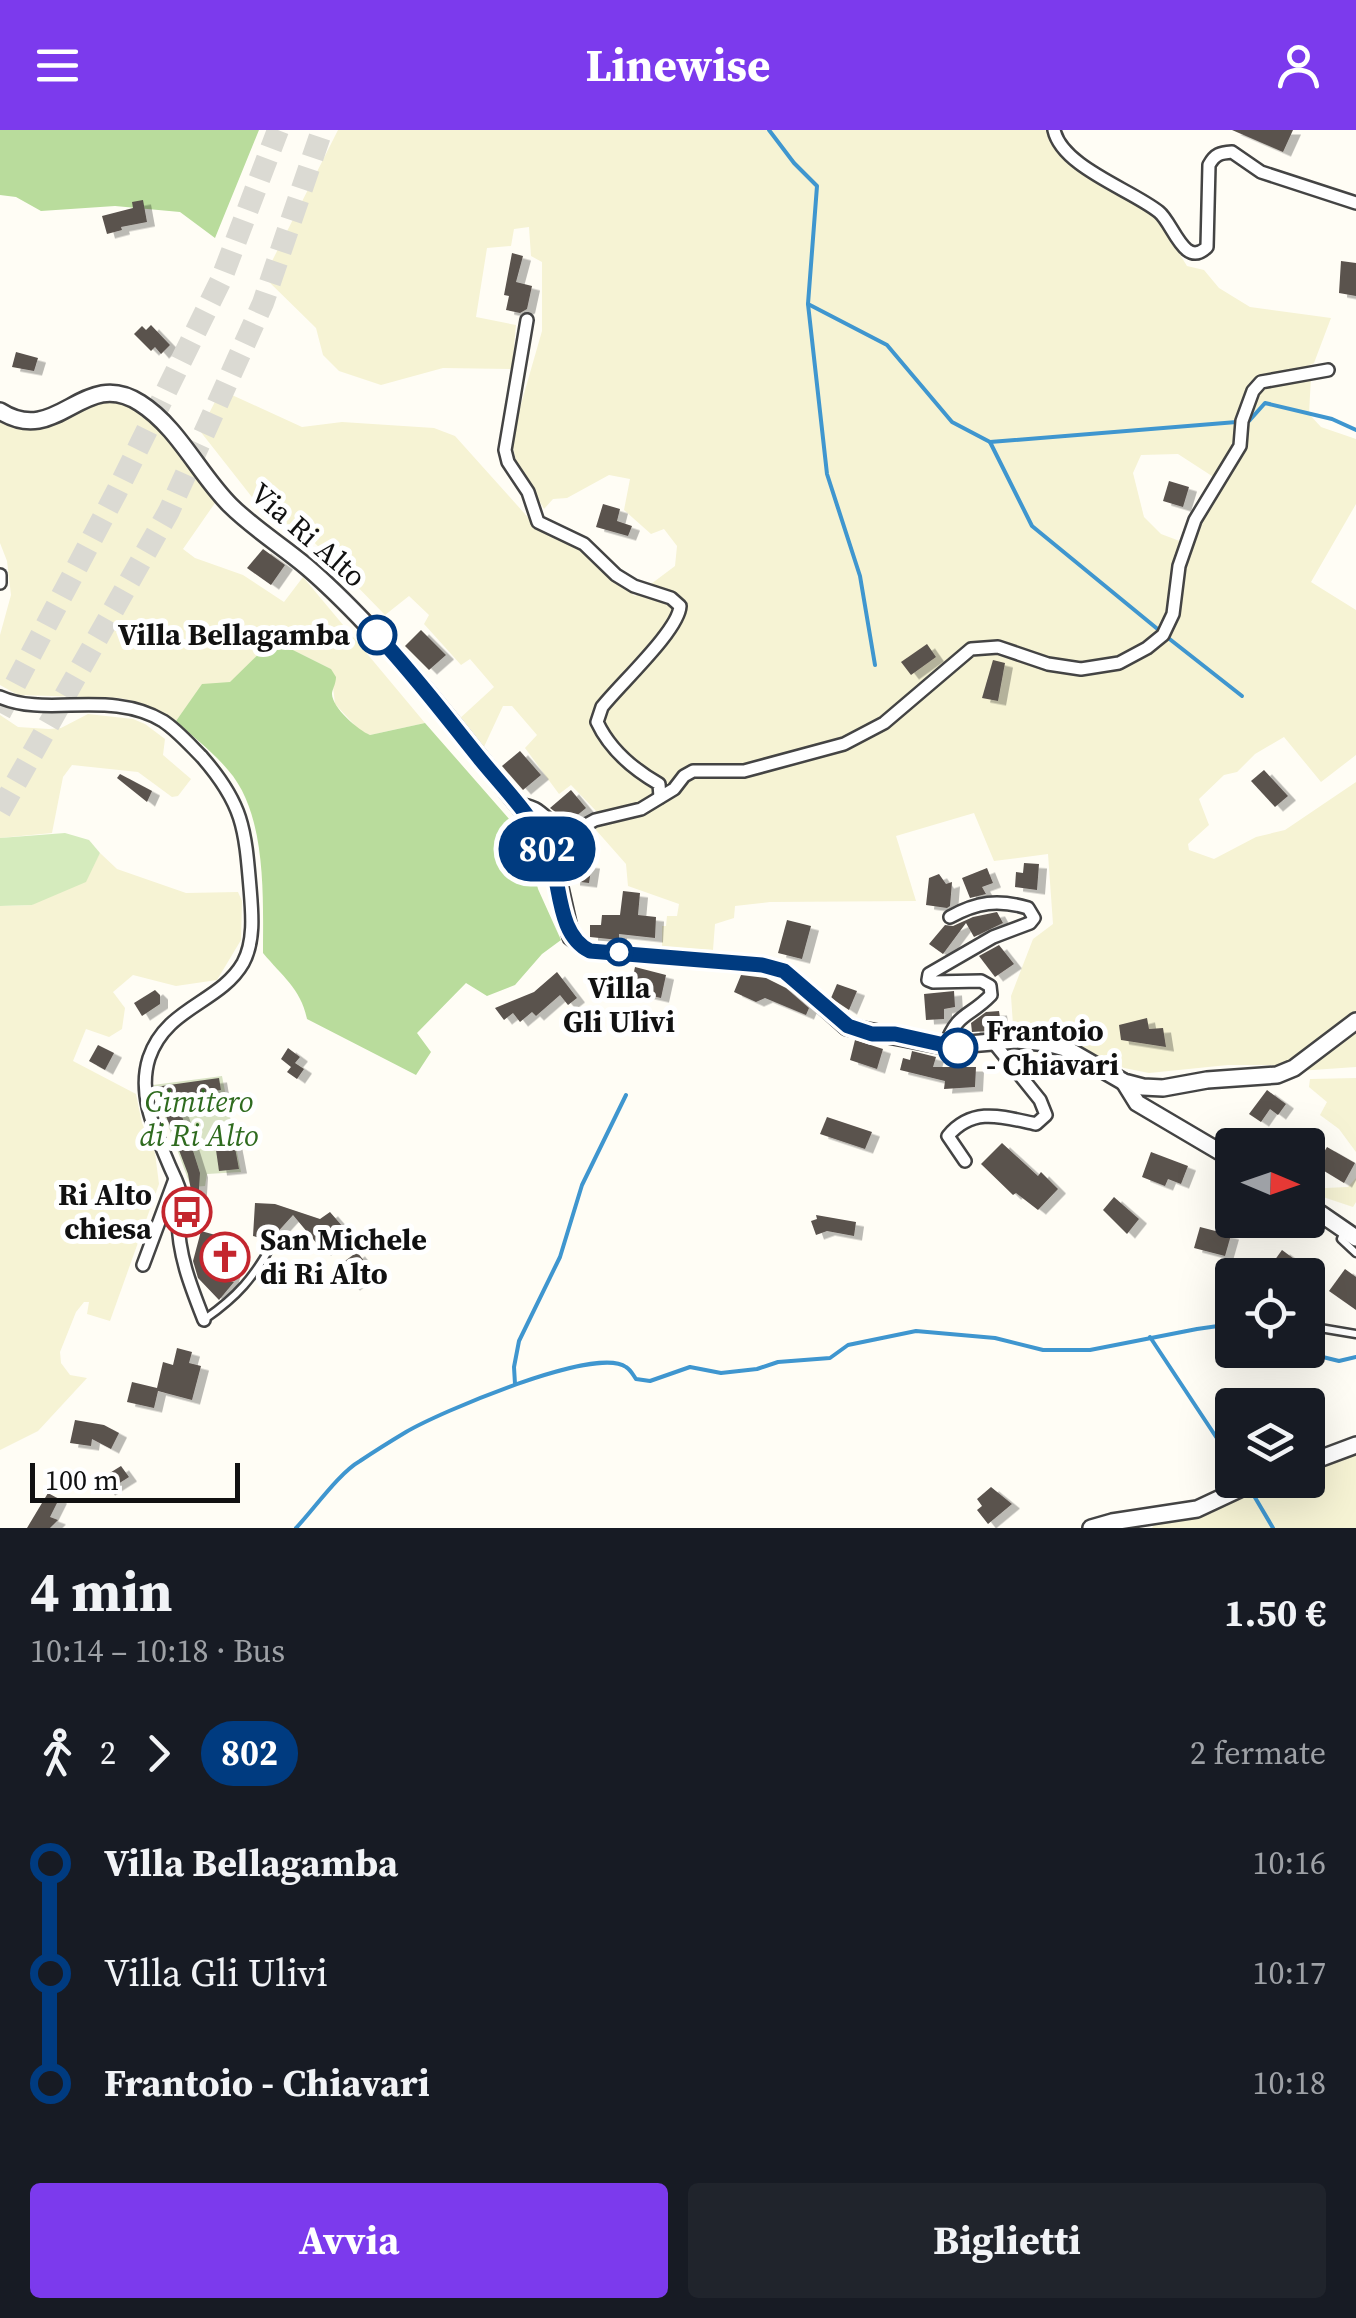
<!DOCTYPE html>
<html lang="it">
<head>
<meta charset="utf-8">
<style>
	:root { --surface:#171b24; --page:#20242c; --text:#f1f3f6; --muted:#9ea1a6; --accent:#7c3aed }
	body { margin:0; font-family:"Source Serif 4",serif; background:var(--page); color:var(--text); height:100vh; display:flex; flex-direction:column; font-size:38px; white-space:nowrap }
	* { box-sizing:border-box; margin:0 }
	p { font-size:32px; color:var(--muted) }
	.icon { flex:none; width:55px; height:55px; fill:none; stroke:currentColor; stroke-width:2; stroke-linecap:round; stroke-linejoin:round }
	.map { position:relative; height:1398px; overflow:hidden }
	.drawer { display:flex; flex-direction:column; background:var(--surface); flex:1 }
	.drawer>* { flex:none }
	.badge { padding:0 20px; border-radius:32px; font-size:35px; line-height:65px }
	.needle { width:65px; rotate:92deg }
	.fabs { position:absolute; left:1215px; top:998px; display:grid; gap:20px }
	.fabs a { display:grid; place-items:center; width:110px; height:110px; border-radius:10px; background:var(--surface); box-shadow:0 10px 40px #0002; font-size:50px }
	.scale { position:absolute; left:30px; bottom:25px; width:210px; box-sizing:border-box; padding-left:10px; border:5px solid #111; border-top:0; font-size:28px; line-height:35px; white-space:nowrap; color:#111; -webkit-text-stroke:8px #fff; paint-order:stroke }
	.map>.badge { position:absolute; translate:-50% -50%; box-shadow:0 0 0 5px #fff }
	.legs { display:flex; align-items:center; gap:15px; height:110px; padding:0 30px; font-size:32px }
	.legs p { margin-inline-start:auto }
	.headline { display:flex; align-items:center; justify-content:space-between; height:170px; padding:0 30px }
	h1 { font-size:55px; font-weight:700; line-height:75px }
	.cta { display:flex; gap:20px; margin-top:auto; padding:20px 30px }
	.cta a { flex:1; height:115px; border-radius:10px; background:var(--accent); color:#fff; font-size:40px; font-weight:700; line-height:115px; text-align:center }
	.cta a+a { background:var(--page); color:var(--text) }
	ul { padding:0 30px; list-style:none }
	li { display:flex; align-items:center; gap:35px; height:110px; font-size:38px }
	li i { display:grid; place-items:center; width:15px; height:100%; margin:0 12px; background:currentColor }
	li i::after { content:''; width:25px; height:25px; margin:-12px; border:8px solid; border-radius:50%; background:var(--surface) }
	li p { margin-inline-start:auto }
	li:first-child i { background:linear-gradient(#0000 50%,currentColor 0) }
	li:last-child i { background:linear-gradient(currentColor 50%,#0000 0) }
	header { display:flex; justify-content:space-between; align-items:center; height:130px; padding:0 30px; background:var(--accent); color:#fff; font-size:45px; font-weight:700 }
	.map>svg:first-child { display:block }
	.farmland { fill:#f6f3d4 }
	.green { fill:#d5ebbd }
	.forest { fill:#b9dc9c }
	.cemetery { fill:#d9e3c4 }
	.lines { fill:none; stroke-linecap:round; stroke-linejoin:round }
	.stream { stroke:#3f96cf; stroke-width:4 }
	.building { fill:#5a524d; filter:url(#shadow) }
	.motorway-tunnel { stroke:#dbdad3; stroke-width:22; stroke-dasharray:22 11; stroke-linecap:butt }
	.service-casing { stroke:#444; stroke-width:11 }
	.minor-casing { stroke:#444; stroke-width:16 }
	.tertiary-casing { stroke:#444; stroke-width:20 }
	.service { stroke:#fff; stroke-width:6 }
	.minor { stroke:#fff; stroke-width:11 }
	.tertiary { stroke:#fff; stroke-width:15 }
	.line-1-casing { stroke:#fff; stroke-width:22 }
	.line-1 { stroke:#003b80; stroke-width:15 }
	.stop-1-dot { fill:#fff; stroke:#003b80; stroke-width:5 }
	.labels { text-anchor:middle; stroke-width:10; stroke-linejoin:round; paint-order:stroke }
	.street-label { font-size:30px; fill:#111; stroke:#fff }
	.stop-label { font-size:30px; font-weight:bold; fill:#111; stroke:#fff; text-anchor:end }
	.park-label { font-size:30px; font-style:italic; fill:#2f6b1f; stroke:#fff }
	.poi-label { font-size:30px; font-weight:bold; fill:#111; stroke:#fff; text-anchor:end }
</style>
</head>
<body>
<header><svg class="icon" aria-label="menu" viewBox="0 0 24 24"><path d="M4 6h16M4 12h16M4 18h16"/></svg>Linewise<svg class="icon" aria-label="person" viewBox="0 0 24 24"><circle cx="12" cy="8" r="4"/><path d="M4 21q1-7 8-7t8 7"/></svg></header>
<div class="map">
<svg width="1356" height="1398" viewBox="0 0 1356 1398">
	<defs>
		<filter id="shadow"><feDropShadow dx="8" dy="4.5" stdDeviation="0" flood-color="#0004"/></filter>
	</defs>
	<rect width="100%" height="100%" fill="#fffdf5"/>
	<!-- farmland -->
	<g class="farmland">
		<polygon points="338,0 1049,0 1050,10 1093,48 1158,89 1187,136 1204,140 1219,158 1250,177 1331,188 1314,233 1295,242 1263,246 1251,252 1231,318 1215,348 1178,324 1141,325 1133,343 1144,387 1161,404 1193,416 1205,379 1246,302 1259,265 1272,253 1311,247 1309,284 1321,297 1356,309 1356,374 1311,452 1356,480 1356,625 1321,652 1284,607 1255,624 1237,642 1224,645 1199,669 1209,695 1188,714 1189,720 1214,729 1256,707 1285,700 1356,652 1356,884 1283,935 1228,935 1149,943 1124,938 1054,907 1021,905 1013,895 1011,866 1033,809 1053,794 1048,724 994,731 974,683 896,706 916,771 770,772 735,776 734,788 715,794 713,820 662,817 662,796 666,796 667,786 677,786 679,774 628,756 626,734 596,700 598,683 571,655 559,664 525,618 537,605 512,576 503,576 483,619 458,590 494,557 470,529 461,535 424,494 429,485 409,466 385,485 307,405 274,395 200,301 221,260 302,297 342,292 434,298 455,306 533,393 585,418 605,441 635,466 675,436 677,416 664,399 651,404 624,380 630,349 609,345 567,368 553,369 544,379 516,331 511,309 542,201 542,132 531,126 529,97 514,99 511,116 487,118 476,187 516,195 512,239 443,238 381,255 339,241 323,225 316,198 264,147"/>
		<polygon points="105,269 122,272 141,282 167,303 209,361 215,373 183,419 195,428 243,445 284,472 303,447 425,593 370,605 361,602 335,574 331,539 273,510 230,553 202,555 176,591 144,574 120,568 18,565 0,555 0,505 11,465 7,431 0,413 0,289 24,299 38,299"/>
		<polygon points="88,584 133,589 145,594 165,609 163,625 191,649 178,666 172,667 138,642 72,635 63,647 52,703 0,708 0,585 18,597 49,599 61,598"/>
		<polygon points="100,723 117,739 186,763 238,762 242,771 241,810 217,850 176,856 133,845 113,862 125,878 122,899 109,907 86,899 73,931 136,964 142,993 155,1023 159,1054 110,1191 87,1184 89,1172 84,1172 76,1182 60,1222 61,1233 70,1245 87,1248 38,1301 0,1320 0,776 32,775 95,732"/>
		<polygon points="1356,902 1356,937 1298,941 1338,917"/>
		<polygon points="1356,948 1356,1022 1339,999 1320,985 1327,972 1309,957 1310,949"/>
		<polygon points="1308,1041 1325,1058 1348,1057 1356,1048 1356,1072 1353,1077 1308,1062"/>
		<polygon points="1356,1325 1356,1398 1152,1398 1154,1394 1287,1350 1308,1350 1308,1343"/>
	</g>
	<!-- green -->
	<polygon class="green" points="65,703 89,710 100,723 86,752 32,775 0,776 0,708"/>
	<!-- forest -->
	<g class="forest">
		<polygon points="0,0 259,0 215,108 180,82 115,76 41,81 16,67 0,65"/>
		<path d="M273 510 331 539 336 547C336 553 333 558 332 563 331 577 358 600 370 605L425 593 525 707 538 759 561 810 542 824 515 855 487 866 466 853 417 903 431 922 416 945 307 889C301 859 282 846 263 823 263 767 267 684 228 640 213 622 193 607 176 591L202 554 230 552Z"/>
	</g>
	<!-- cemetery -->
	<polygon class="cemetery" points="222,946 241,1042 207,1044 205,1056 191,1057 153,955"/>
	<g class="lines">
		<!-- stream -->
		<g class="stream">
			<polyline points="769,0 794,33 817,56 808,174 887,215 952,292 990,312 1249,291 1265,273 1332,289 1356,300"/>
			<polyline points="808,174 827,344 860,446 875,535"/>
			<polyline points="990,312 1032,396 1160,501"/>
			<polyline points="1167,507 1242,566"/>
			<polyline points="1150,1207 1232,1331"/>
			<polyline points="1294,1220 1339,1231 1356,1227"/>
			<polyline points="515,1254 514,1237 519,1211 560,1127 582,1055 626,965"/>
			<polyline points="1250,1359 1273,1398"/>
			<path d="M296 1398C314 1379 339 1343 360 1331 375 1321 391 1311 406 1302 438 1283 596 1215 626 1237 631 1240 633 1245 636 1249L650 1251 690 1237 721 1243 757 1239 778 1232 830 1228 848 1215 916 1201 995 1208 1043 1220H1090L1197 1199 1218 1196 1232 1199"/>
		</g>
	</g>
	<!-- building -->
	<g class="building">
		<polygon points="1232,0 1293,0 1283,22"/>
		<polygon points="143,70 147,92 121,97 122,100 107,104 102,86 133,78 132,72"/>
		<polygon points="512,123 523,126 516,152 532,156 527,179 520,183 506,180 509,166 504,165"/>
		<polygon points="1341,131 1356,133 1356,166 1339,163"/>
		<polygon points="151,195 170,215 161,224 155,217 151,221 134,204 142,196 146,200"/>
		<polygon points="16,222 38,228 34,241 12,237"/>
		<polygon points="1169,351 1189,357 1183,377 1163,371"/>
		<polygon points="603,374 620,379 617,391 632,396 628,406 596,397"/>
		<polygon points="263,419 285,435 271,455 247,438"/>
		<polygon points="421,500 446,525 429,540 405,516"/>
		<polygon points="927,514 936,527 911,545 901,532"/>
		<polygon points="993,530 1005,533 998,571 982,568"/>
		<polygon points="520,621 541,645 523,660 502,636"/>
		<polygon points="1264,640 1288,666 1275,677 1251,651"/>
		<polygon points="120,644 152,661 147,672 117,648"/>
		<polygon points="571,660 586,678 569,692 550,678"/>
		<polygon points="573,732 592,734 589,753 572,751"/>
		<polygon points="1024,733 1039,734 1037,760 1015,757 1016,742 1023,743"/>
		<polygon points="987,738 993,753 982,757 986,764 970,768 962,748"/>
		<polygon points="939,744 946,754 952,752 950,776 947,778 926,775 929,748"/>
		<polygon points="623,761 640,763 638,785 656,787 655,808 619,804 619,810 590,807 590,795 601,795 602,785 620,785"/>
		<polygon points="997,782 1003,793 974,807 966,793 943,824 929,814 945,795 953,796 973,787"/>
		<polygon points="787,790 811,796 802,829 778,823"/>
		<polygon points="999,815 1014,834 995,847 979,826"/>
		<polygon points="635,837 666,845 661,868 630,861"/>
		<polygon points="557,842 577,868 568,875 560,865 536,886 532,882 520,892 513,883 504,890 495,878 534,862"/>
		<polygon points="741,845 766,848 786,858 809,878 806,885 765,868 756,872 734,862"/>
		<polygon points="837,854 857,861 849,880 831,868"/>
		<polygon points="155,860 160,865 160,874 142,886 134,873"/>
		<polygon points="954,861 955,877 944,879 944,889 926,890 924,864"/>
		<polygon points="999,881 1002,900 972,902 971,893 986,882"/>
		<polygon points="1147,888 1149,899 1163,898 1166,917 1121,910 1119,895"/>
		<polygon points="855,910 883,919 877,939 850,930"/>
		<polygon points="98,915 114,923 105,940 89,931"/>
		<polygon points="288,918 300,927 295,933 304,939 297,949 287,942 291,937 281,929"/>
		<polygon points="912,921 936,927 933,937 976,937 975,957 944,959 945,951 900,940 903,928 910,930"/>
		<polygon points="219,948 221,960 176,967 200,1043 198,1076 194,1076 188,1044 155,957"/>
		<polygon points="1267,960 1286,974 1278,985 1270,979 1261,992 1249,984"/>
		<polygon points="827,987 872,1002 865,1019 820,1004"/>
		<polygon points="232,1002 239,1039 219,1041 214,1006"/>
		<polygon points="1002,1013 1038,1046 1041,1042 1058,1059 1038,1080 1016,1063 1013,1065 981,1034"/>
		<polygon points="1327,1017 1355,1033 1344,1053 1316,1036"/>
		<polygon points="1151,1022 1188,1036 1181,1054 1168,1049 1165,1056 1142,1047"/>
		<polygon points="1114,1067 1139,1089 1127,1104 1103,1080"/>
		<polygon points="255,1073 275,1074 320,1089 330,1082 343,1097 337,1103 340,1106 323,1121 293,1085 274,1106 267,1110 253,1106"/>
		<polygon points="816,1085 856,1092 854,1106 827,1101 816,1105 811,1091 817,1089"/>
		<polygon points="1200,1097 1231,1105 1225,1126 1194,1118"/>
		<polygon points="201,1101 241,1112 230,1151 234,1152 219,1170 198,1148 193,1131"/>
		<polygon points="1282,1120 1316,1145 1264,1145"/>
		<polygon points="357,1122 372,1141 352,1156 337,1137"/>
		<polygon points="1345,1139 1356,1147 1356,1180 1329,1161"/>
		<polygon points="177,1218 192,1222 189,1233 201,1236 192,1270 158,1261 154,1278 127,1272 132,1252 157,1258 163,1232 173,1235"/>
		<polygon points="75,1290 104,1295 119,1303 111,1319 92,1309 91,1316 70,1313"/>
		<polygon points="121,1336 129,1347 107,1361 100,1349"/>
		<polygon points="991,1357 1012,1374 988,1394 977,1380 982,1376 977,1369"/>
		<polygon points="48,1363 59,1369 50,1387 58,1390 50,1398 27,1398"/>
	</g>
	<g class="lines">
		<!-- motorway-tunnel -->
		<g class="motorway-tunnel">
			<polyline points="0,583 117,361 221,150 278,0"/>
			<polyline points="0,681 169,381 263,173 322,0"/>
		</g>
		<!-- service casing -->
		<g class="service-casing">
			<g id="service">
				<polyline points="1344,1101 1341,1109 1356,1123"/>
				<path d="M205 1189C238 1166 253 1148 273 1113"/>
				<polyline points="1308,1196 1356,1204"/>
			</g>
		</g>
		<!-- minor casing -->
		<g class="minor-casing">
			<g id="minor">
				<path d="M1054 0C1062 37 1132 60 1159 82 1173 93 1184 139 1207 117L1209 35C1215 24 1220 23 1232 22L1261 42 1356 73"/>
				<path d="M527 190 505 320 508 332 528 362 538 392 584 414 616 445 634 456 671 468 680 476C679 500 620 554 602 577L597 592C610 620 633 639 659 654L660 667"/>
				<polyline points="0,445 0,453"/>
				<path d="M0 567C47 588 110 559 163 591 177 600 190 615 202 627 243 674 245 698 250 758 252 782 255 811 243 833 220 873 166 877 149 928 137 966 156 1003 170 1037 174 1046 180 1057 181 1066 182 1073 178 1081 178 1088 178 1125 191 1157 204 1190"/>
				<path d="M518 675C542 673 549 698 571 703L595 690 641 679 674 659 684 646 693 641H744L844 614 884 593 971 519 998 517 1048 534 1081 539 1119 533 1147 518 1163 505 1173 484 1179 436 1195 390 1240 316 1242 291 1253 261 1261 252 1328 240"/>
				<path d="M945 916C958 881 969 888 991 865L990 856 981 851 933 852 928 850 929 844 993 807 1030 793 1034 788 1028 778C998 769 977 772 950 787"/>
				<path d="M965 1031 948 1006C973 976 1003 987 1036 994L1046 985 1040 970 994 913"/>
				<polyline points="143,1135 175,1049"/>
			</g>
		</g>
		<!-- tertiary casing -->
		<g class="tertiary-casing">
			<g id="tertiary">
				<path d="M0 281C58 318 83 236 140 273 178 297 199 344 230 375 253 398 282 416 307 437 328 455 348 475 367 495 422 551 469 615 518 675L535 697 556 740 571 807 590 821 762 835 784 841 847 897 945 916 1016 910 1047 913 1065 918 1124 952 1143 957 1163 958 1207 950 1277 945 1294 938 1356 891"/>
				<polyline points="1124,952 1137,973 1232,1029"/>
				<polyline points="1308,1075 1356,1108"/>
				<polyline points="1308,1333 1356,1315"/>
				<polyline points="1091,1398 1112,1392 1197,1379 1259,1350"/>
			</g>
		</g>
		<!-- service -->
		<use href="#service" class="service"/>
		<!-- minor -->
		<use href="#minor" class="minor"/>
		<!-- tertiary -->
		<use href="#tertiary" class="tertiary"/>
	</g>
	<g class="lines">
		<!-- line-1 casing -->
		<g class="line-1-casing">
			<path id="line-1" d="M377 505C414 544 447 588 481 630 504 658 531 685 547 718 562 750 555 804 590 821L762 835 784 841 848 896 872 904H895L958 918"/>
		</g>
		<!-- line-1 -->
		<use href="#line-1" class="line-1"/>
	</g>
	<!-- icons -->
	<defs>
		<g id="bus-ring" transform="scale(2.5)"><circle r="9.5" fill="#fff" stroke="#c4262e" stroke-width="1.5"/><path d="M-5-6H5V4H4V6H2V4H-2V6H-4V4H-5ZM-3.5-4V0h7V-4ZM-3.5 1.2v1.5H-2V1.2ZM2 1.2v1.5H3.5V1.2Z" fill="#c4262e"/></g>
		<g id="church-ring" transform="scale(2.5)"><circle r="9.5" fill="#fff" stroke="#c4262e" stroke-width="1.5"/><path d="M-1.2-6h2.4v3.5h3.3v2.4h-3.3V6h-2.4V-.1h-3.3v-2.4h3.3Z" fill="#c4262e"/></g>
	</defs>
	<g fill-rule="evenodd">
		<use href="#bus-ring" x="187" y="1082"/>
		<use href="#church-ring" x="225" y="1127"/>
	</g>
	<!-- markers -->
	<g class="stop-1-dot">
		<circle cx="377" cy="505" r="18"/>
		<circle cx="619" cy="822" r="12"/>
		<circle cx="958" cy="918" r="18"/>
	</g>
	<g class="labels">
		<!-- street labels -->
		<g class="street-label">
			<text transform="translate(308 405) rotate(41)" y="10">Via Ri Alto</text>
		</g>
		<!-- stop labels -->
		<g class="stop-label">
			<text x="350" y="515">Villa Bellagamba</text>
			<text x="619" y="868" text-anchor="middle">Villa<tspan x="619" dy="34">Gli Ulivi</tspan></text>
			<text x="986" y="911" text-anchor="start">Frantoio<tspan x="986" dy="34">- Chiavari</tspan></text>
		</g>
		<!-- park labels -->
		<g class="park-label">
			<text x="199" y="982">Cimitero<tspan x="199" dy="34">di Ri Alto</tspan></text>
		</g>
		<!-- poi labels -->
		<g class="poi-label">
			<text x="152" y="1075">Ri Alto<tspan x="152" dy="34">chiesa</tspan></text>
			<text x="260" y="1120" text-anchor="start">San Michele<tspan x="260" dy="34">di Ri Alto</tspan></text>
		</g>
	</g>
</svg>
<div class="fabs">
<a><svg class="needle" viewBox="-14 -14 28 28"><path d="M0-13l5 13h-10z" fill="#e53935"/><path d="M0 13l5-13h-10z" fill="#9ea1a6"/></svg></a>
<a><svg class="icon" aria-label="locate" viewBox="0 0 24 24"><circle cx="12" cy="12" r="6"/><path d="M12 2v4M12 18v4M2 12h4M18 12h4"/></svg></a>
<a><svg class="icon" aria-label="layers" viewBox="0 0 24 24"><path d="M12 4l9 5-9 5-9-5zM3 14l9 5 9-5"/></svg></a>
</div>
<div class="scale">100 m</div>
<b class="badge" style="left:547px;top:719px;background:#003b80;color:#fff">802</b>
</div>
<section class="drawer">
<div class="headline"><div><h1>4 min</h1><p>10:14 – 10:18 · Bus</p></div><b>1.50 €</b></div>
<div class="legs"><svg class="icon" aria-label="walk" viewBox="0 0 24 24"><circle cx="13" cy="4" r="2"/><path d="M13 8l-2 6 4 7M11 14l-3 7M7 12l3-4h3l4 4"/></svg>2<svg class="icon" aria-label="forward" viewBox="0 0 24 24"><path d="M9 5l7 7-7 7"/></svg><b class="badge" style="background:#003b80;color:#fff">802</b><p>2 fermate</p></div>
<ul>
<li><i style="color:#003b80"></i><b>Villa Bellagamba</b><p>10:16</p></li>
<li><i style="color:#003b80"></i><span>Villa Gli Ulivi</span><p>10:17</p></li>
<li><i style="color:#003b80"></i><b>Frantoio - Chiavari</b><p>10:18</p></li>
</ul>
<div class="cta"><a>Avvia</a><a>Biglietti</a></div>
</section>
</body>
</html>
